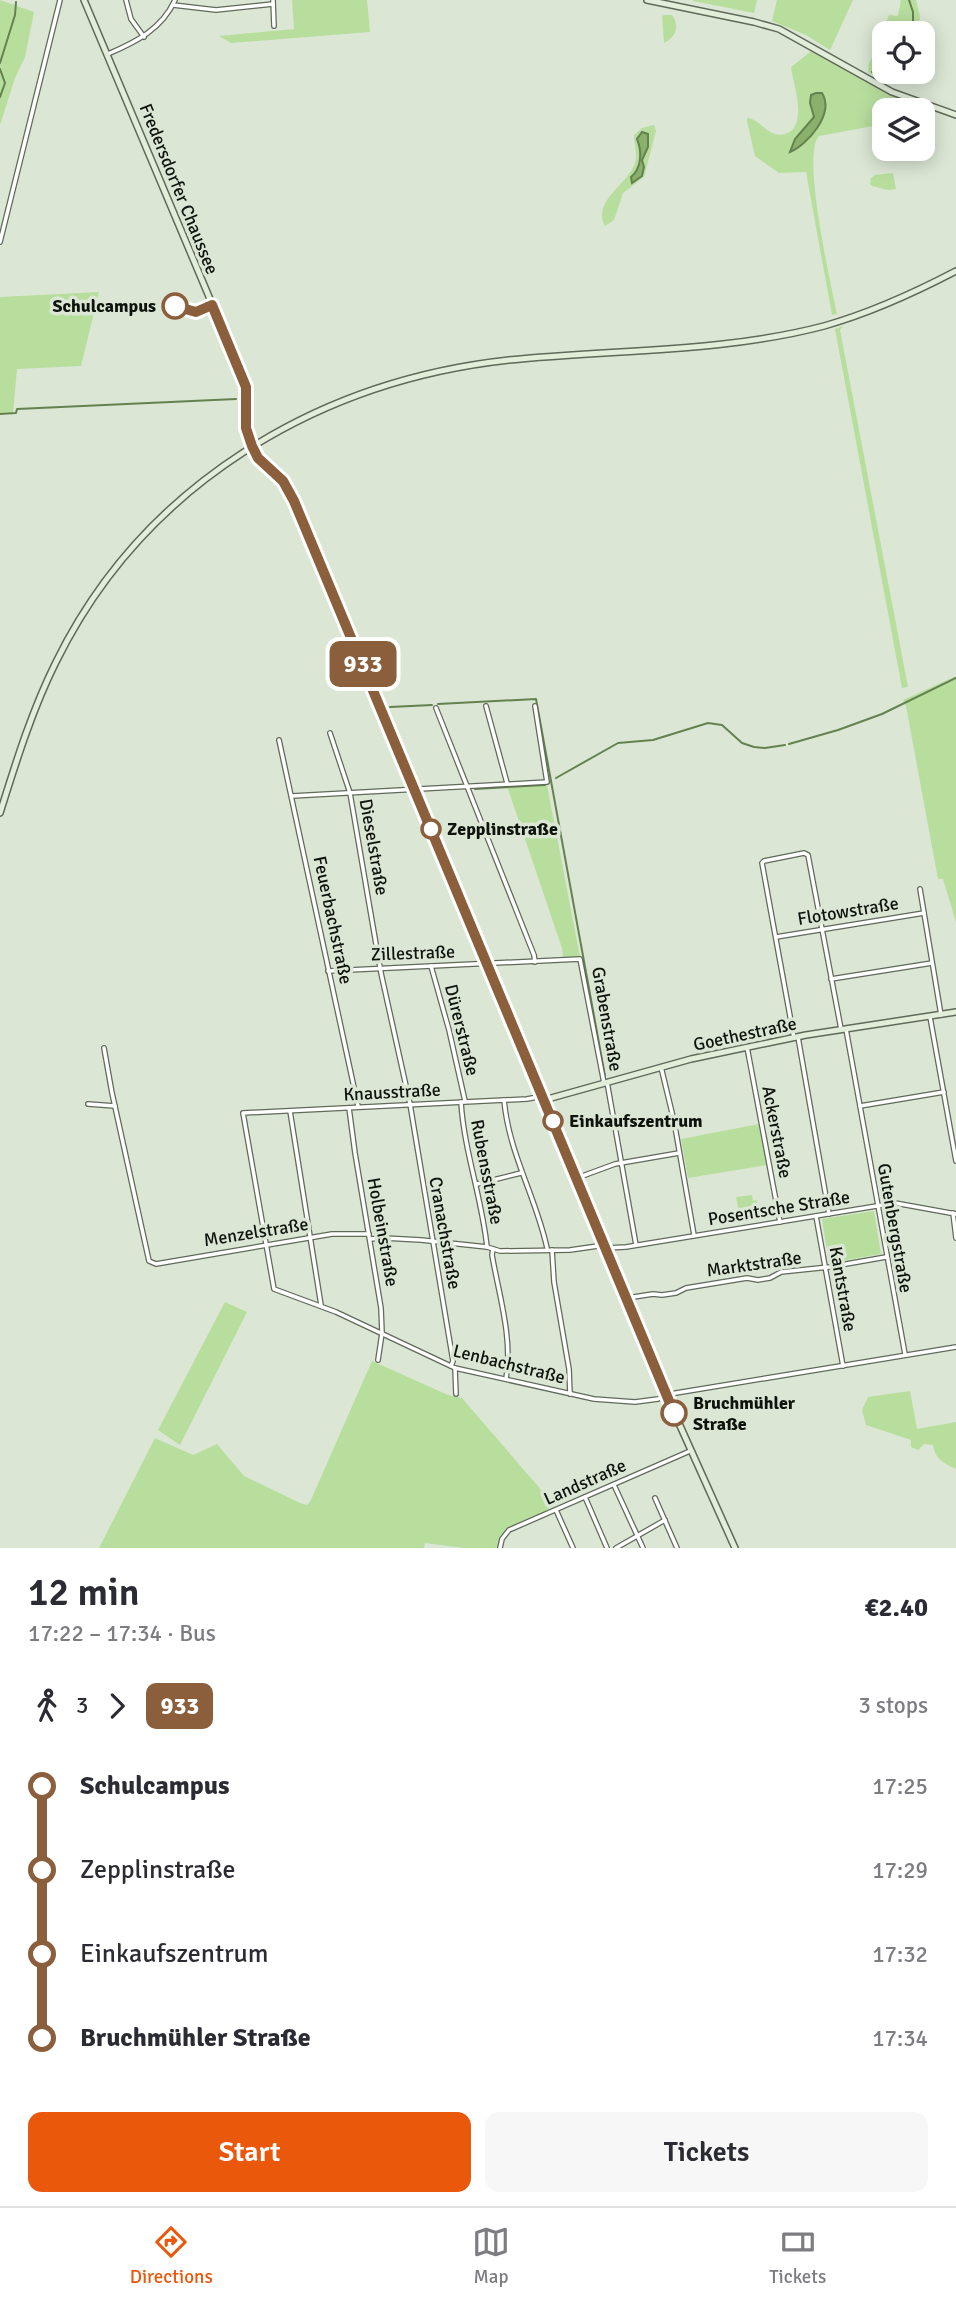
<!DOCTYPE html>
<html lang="en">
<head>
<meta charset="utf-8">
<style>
	:root { --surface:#fff; --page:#f7f7f7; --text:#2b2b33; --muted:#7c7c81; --line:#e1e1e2; --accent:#ea580c }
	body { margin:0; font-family:Signika,sans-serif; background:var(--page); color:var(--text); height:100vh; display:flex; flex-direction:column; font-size:26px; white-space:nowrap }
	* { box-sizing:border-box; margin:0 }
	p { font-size:23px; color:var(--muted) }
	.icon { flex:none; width:38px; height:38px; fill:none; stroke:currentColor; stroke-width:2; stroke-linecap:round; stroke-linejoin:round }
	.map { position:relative; height:1548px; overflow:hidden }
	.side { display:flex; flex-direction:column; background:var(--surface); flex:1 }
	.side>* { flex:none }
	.badge { padding:0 14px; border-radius:10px; font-size:24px; line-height:46px }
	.buttons { position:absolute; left:872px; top:21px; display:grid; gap:14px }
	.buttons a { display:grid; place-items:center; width:63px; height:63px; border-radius:14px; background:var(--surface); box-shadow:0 4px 18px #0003; font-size:35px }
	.map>.badge { position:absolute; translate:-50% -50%; box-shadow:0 0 0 4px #fff }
	.legs { display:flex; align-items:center; gap:10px; height:77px; padding:0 28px; font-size:23px }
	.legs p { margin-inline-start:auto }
	.head { display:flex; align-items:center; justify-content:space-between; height:119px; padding:0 28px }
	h1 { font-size:38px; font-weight:600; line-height:52px }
	.action { display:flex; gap:14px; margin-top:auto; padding:14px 28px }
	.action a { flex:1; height:80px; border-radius:14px; background:var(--accent); color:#fff; font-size:28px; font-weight:600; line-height:80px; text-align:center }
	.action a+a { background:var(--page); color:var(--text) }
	ul { padding:0 28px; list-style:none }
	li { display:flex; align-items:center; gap:24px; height:84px; font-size:26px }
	li i { display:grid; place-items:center; width:10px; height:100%; margin:0 9px; background:currentColor }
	li i::after { content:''; width:18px; height:18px; margin:-9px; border:5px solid; border-radius:50%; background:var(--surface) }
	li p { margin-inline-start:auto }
	li:first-child i { background:linear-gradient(#0000 50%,currentColor 0) }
	li:last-child i { background:linear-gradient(currentColor 50%,#0000 0) }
	.tab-bar { display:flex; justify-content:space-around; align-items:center; height:98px; border-top:2px solid var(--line); background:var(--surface); font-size:19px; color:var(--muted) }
	.tab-bar a { display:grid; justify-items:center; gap:4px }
	.tab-bar .active { color:var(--accent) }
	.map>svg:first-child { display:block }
	.green { fill:#b8de9e; fill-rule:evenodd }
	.water { fill:#89b16c; stroke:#648250; stroke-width:2 }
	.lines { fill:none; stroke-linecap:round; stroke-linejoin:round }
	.stream { stroke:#648250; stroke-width:2 }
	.street-casing { stroke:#60695a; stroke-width:6 }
	.secondary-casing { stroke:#60695a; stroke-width:8 }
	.street { stroke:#fff; stroke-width:3.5 }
	.secondary { stroke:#e2edda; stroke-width:5 }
	.line-1-casing { stroke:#fff; stroke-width:16 }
	.line-1 { stroke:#8b5e3c; stroke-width:10 }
	.stop-1-dot { fill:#fff; stroke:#8b5e3c; stroke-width:3.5 }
	.labels { text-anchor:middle; stroke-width:7; stroke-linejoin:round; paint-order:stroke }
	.street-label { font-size:18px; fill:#0f130d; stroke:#dbe6d4 }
	.stop-label { font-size:18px; font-weight:bold; fill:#0f130d; stroke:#dbe6d4; text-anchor:start }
</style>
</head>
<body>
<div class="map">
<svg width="956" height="1548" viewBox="0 0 956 1548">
	<rect width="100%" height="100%" fill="#dbe6d4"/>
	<!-- green -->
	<g class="green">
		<polygon points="0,0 34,12 25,57 15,78 0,125"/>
		<polygon points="292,0 367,0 370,32 231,43 219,36 294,29"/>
		<polygon points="757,0 754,13 693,1 693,0"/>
		<polygon points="777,0 853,0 830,50 806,35 772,21"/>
		<path d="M901 0H916C920 17 923 17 914 33H884V72H889L884 82 868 72 869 63 879 46 883 45V31L889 15 898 16Z"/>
		<path d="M665 15H672C680 26 676 37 664 43L662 16Z"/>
		<path d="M814 49 897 97 956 117 926 108 922 116V110H884V124L819 136C801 154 831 284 837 314L832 315 806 172 779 173 755 156 747 121V118C759 119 764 131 775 134 781 136 786 134 791 131 806 117 793 84 791 67ZM810 108 822 118 805 143 794 151 790 150 795 143V139L812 121 814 114Z"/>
		<path d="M654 125 656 131 644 177 623 193 614 220 605 226C591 202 629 183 635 163 638 155 634 144 634 135L642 128Z"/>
		<polygon points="893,173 896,189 887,190 872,186 870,184 871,178 875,175"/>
		<polygon points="99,292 81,366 17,369 13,413 0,413 0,297"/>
		<polygon points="843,326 840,330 908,687 902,688 835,329"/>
		<polygon points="956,676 956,922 943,879 938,879 906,706 903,700"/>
		<polygon points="546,784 547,785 580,957 563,958 562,948 507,786"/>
		<polygon points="759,1124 767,1165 688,1178 681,1139"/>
		<polygon points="752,1195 753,1201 757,1200 760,1220 741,1223 736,1197"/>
		<polygon points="874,1211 881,1254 829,1263 822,1219"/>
		<polygon points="225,1302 247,1312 180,1445 158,1430"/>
		<polygon points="372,1361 448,1395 462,1398 555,1506 547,1509 548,1511 505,1532 498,1548 464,1548 425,1543 424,1548 99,1548 155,1438 193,1455 217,1444 244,1476 300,1503 307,1505 310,1502"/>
		<path d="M910 1391 917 1429 956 1422V1469C943 1463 935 1459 933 1445L924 1444 918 1450 911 1447V1440L866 1425 862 1410 868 1397Z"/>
	</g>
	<!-- water -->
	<g class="water">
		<path d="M816 93H822C835 114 807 145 790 152L795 139 814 117 810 103 811 95Z"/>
		<path d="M642 132 648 134V147L642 160 644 167 642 176 632 183 631 177C642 168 642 151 637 139Z"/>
	</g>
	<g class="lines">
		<!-- stream -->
		<g class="stream">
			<polyline points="898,33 903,27 913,22 913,12 909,0"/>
			<polyline points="0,63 15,15 16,2"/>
			<polyline points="0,69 5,83 0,97"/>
			<polyline points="872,72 884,63"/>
			<polyline points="0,414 16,413 17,409 236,399"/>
			<polyline points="438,704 536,699 605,1076"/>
			<polyline points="390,707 432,705"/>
			<polyline points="789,744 838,730 882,714 956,678"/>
			<polyline points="556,778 618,743 653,740 708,723 722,725 742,743 754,747 765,748 785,745"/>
			<polyline points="475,789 545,785"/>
		</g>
		<!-- street casing -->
		<g class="street-casing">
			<g id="street">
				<polyline points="126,0 131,19 144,37"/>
				<polyline points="273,0 274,26"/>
				<polyline points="173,5 216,10 273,4"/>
				<path d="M108 54C136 42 162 29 175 0"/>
				<polyline points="0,242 60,0"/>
				<polyline points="486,706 507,783"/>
				<polyline points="436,708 534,955 535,962"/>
				<polyline points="330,733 350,793 381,973 410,1104 453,1361 451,1366"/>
				<polyline points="279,740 358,1106"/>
				<polyline points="292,796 547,782 535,706"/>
				<polyline points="920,889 941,1015"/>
				<polyline points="776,937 924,913"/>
				<polyline points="431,966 449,1030 465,1101"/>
				<polyline points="328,971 580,959 604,1083"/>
				<polyline points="831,979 932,963"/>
				<polyline points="930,1017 956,1161"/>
				<polyline points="846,1029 905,1354"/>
				<polyline points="798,1037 829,1214"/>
				<polyline points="794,1038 762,863 764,861 804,853 808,855 841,1029"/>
				<polyline points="747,1047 780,1222"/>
				<polyline points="104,1048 112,1093 149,1261 156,1264 332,1234 369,1234"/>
				<polyline points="661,1067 674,1121 694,1235"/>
				<polyline points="607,1082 636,1245"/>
				<polyline points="543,1096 527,1099 243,1113 274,1289 336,1312 455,1368 594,1399 635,1402 658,1399 670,1394 956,1347"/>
				<path d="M504 1100C509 1154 536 1197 547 1248"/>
				<path d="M461 1102C464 1151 482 1198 487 1247"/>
				<polyline points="88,1104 115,1106"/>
				<polyline points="860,1106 944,1092"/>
				<polyline points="349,1108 355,1153 381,1308 382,1333 378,1360"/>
				<polyline points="290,1111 321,1305"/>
				<polyline points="577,1178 615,1164 679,1153"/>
				<polyline points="477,1184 521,1173"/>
				<polyline points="953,1213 956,1238"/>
				<polyline points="816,1216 843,1366"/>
				<polyline points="370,1239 384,1238 421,1240 487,1247 500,1251 570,1250 605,1245"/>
				<polyline points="606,1248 626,1247 895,1203 956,1214"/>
				<path d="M493 1249 492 1255C499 1295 513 1339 506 1379"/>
				<polyline points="552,1250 554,1282 569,1369 570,1394"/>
				<polyline points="627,1298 653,1294 662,1295 676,1293 686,1288 747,1278 758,1280 770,1278 781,1272 829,1267 886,1257"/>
				<polyline points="455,1368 456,1394"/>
				<polyline points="614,1485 643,1548"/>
				<polyline points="585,1497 607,1548"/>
				<polyline points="655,1498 677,1548"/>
				<polyline points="556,1510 573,1548"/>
				<polyline points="500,1548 502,1539 509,1530 690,1451"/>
				<polyline points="616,1548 665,1520"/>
			</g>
		</g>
		<!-- secondary casing -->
		<g class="secondary-casing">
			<g id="secondary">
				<path d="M84 0 242 375C250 400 241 422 252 447 261 467 282 475 291 494L677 1419 735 1548"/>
				<polyline points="647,0 754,22 779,29 892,92 956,115"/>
				<path d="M0 813C16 762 32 710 56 662 143 485 317 381 509 360 614 349 721 353 824 326 870 313 914 293 956 271"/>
				<polyline points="544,1100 691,1059 806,1035 956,1012"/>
			</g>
		</g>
		<!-- street -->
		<use href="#street" class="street"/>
		<!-- secondary -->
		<use href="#secondary" class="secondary"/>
	</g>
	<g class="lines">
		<!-- line-1 casing -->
		<g class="line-1-casing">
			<polyline id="line-1" points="175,306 196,312 212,305 246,387 246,428 252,446 258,458 283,481 294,501 674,1413"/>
		</g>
		<!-- line-1 -->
		<use href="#line-1" class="line-1"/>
	</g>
	<!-- markers -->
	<g class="stop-1-dot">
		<circle cx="175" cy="306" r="12"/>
		<circle cx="431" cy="829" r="9"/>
		<circle cx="553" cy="1121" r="9"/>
		<circle cx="674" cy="1413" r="12"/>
	</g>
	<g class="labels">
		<!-- street labels -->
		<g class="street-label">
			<text transform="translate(179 189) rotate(68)" y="6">Fredersdorfer Chaussee</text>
			<text transform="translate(374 847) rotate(80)" y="6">Dieselstraße</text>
			<text transform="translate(848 911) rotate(-9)" y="6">Flotowstraße</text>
			<text transform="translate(333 920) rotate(78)" y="6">Feuerbachstraße</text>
			<text transform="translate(413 953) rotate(-2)" y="6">Zillestraße</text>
			<text transform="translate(607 1019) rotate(80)" y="6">Grabenstraße</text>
			<text transform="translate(462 1030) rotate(76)" y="6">Dürerstraße</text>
			<text transform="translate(745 1034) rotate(-12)" y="6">Goethestraße</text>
			<text transform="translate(392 1092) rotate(-3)" y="6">Knausstraße</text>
			<text transform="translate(777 1132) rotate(79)" y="6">Ackerstraße</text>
			<text transform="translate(487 1172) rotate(79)" y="6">Rubensstraße</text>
			<text transform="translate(779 1208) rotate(-9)" y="6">Posentsche Straße</text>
			<text transform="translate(895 1228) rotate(80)" y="6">Gutenbergstraße</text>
			<text transform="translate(256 1232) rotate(-9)" y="6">Menzelstraße</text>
			<text transform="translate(383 1232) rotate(80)" y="6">Holbeinstraße</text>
			<text transform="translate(445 1233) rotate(80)" y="6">Cranachstraße</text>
			<text transform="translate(754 1264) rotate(-8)" y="6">Marktstraße</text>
			<text transform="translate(843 1289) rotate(80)" y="6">Kantstraße</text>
			<text transform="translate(509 1364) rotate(14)" y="6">Lenbachstraße</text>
			<text transform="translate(585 1482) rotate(-24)" y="6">Landstraße</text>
		</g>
		<!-- stop labels -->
		<g class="stop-label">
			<text x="156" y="312" text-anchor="end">Schulcampus</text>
			<text x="447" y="835">Zepplinstraße</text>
			<text x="569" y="1127">Einkaufszentrum</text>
			<text x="693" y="1409">Bruchmühler<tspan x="693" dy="21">Straße</tspan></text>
		</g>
	</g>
</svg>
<div class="buttons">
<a><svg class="icon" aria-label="locate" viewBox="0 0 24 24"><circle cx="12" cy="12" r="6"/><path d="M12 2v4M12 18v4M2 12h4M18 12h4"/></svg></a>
<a><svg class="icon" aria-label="layers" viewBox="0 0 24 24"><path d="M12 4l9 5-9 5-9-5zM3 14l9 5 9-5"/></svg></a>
</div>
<b class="badge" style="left:363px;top:664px;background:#8b5e3c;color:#fff">933</b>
</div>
<section class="side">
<div class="head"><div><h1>12 min</h1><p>17:22 – 17:34 · Bus</p></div><b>€2.40</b></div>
<div class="legs"><svg class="icon" aria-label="walk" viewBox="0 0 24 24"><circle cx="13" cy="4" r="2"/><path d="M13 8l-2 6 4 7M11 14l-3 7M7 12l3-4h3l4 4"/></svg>3<svg class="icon" aria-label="forward" viewBox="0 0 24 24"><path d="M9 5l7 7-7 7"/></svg><b class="badge" style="background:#8b5e3c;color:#fff">933</b><p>3 stops</p></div>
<ul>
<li><i style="color:#8b5e3c"></i><b>Schulcampus</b><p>17:25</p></li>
<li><i style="color:#8b5e3c"></i><span>Zepplinstraße</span><p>17:29</p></li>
<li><i style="color:#8b5e3c"></i><span>Einkaufszentrum</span><p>17:32</p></li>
<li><i style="color:#8b5e3c"></i><b>Bruchmühler Straße</b><p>17:34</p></li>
</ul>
<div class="action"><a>Start</a><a>Tickets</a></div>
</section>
<nav class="tab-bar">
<a class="active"><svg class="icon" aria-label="directions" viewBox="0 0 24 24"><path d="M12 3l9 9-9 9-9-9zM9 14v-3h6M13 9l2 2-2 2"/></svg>Directions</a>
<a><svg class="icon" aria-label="map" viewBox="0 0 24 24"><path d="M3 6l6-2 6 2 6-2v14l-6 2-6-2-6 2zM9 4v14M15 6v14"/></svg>Map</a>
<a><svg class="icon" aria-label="tickets" viewBox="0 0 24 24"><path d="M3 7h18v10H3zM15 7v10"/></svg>Tickets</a>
</nav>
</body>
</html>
